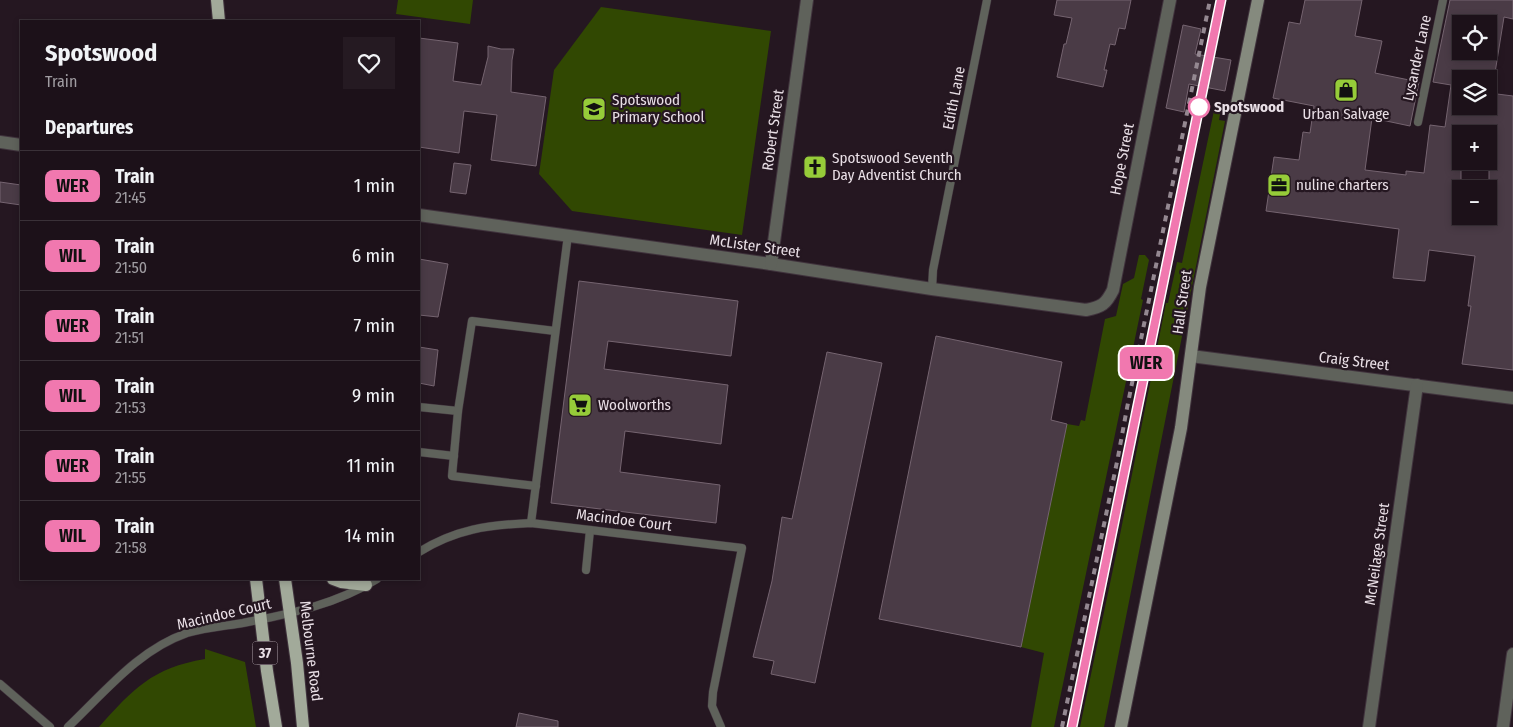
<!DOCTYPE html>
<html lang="en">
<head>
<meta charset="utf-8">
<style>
	:root { --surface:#1c1119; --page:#251a22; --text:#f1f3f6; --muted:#a09da2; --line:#3a3138 }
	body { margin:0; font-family:"Fira Sans Condensed",sans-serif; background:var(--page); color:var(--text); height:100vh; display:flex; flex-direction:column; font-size:19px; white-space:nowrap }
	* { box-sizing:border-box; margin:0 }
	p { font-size:16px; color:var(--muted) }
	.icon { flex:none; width:28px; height:28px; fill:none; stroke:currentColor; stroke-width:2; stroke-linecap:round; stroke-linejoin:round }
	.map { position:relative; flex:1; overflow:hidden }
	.drawer { position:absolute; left:20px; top:20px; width:400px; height:560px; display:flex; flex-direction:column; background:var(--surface); border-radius:0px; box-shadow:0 2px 8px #0003,0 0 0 1px var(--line) }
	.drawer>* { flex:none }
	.badge { padding:0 10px; border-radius:8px; font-size:18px; line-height:32px }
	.buttons { position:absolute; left:1452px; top:15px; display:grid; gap:10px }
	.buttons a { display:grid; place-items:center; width:45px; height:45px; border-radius:0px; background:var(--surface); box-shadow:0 2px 8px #0003,0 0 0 1px var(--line); font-size:25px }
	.map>.badge { position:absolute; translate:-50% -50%; box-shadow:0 0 0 2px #fff }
	h2 { padding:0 25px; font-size:19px; line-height:45px }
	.round { display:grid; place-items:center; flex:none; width:52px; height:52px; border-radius:0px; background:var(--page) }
	.overview { display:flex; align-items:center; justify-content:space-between; height:85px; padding:0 25px }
	h1 { font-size:24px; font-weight:700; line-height:38px }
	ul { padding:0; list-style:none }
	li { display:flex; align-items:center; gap:15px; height:70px; padding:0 25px; border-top:1px solid var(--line) }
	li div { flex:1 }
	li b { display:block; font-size:19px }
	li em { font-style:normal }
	li .badge { min-width:55px; font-weight:700; text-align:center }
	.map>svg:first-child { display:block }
	.green { fill:#314802 }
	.building { fill:#4a3b46; stroke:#756470; fill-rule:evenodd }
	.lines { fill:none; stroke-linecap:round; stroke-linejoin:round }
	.lane-casing { stroke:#40333d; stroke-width:9 }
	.street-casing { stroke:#40333d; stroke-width:14 }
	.secondary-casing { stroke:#40333d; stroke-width:14 }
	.primary-casing { stroke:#40333d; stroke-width:14 }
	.lane { stroke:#5f625b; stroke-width:8 }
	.street { stroke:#5f625b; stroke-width:12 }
	.secondary { stroke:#858a7e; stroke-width:12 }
	.primary { stroke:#a2aa9a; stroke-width:12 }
	.rail { stroke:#948891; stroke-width:4; stroke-dasharray:6 6; stroke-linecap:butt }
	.line-casing { stroke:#fff; stroke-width:11 }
	.line { stroke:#f178af; stroke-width:8 }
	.stop-dot { fill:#fff; stroke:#f178af; stroke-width:2.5 }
	.labels { text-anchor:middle; stroke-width:4.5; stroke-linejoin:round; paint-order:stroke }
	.shield { fill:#251721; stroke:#aea3ab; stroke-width:1 }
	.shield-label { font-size:14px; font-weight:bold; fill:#e9dfe6 }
	.street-label { font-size:15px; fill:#e9dfe6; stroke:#251721 }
	.poi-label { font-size:15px; fill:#e9dfe6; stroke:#251721; text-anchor:start }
	.stop-label { font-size:15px; font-weight:bold; fill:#e9dfe6; stroke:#251721; text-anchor:start }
</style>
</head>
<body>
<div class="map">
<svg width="1513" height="727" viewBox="0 0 1513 727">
	<rect width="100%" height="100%" fill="#251721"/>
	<!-- green -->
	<g class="green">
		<polygon points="398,0 473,0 470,24 396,14"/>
		<polygon points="601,7 771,31 742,235 572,211 539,174 554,70"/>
		<polygon points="1216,101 1222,102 1219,120 1225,121 1104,727 1080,727 1117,550 1166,303 1168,303 1177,262 1182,263"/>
		<polygon points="1139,255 1145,255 1149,260 1141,299 1143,300 1054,727 1031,727 1044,653 1021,647 1067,424 1079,426 1081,420 1085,421 1105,319 1116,316 1123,284 1134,278"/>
		<path d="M205 649 245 662 256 727H99C133 689 152 668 205 659Z"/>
	</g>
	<!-- building -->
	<g class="building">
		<polygon points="1057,0 1131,0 1125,29 1119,28 1115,45 1110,44 1104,70 1107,70 1103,87 1057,77 1064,44 1066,44 1072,18 1054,15"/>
		<path d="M1305 0H1362L1355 36 1382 41 1375 73 1419 82 1410 126 1372 118 1365 170 1406 175V171L1424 173 1430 125 1445 127 1451 85 1433 82 1450 0H1513V19L1504 17 1494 79H1461V106H1489V93L1513 96V370L1462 364 1471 306H1468L1475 256 1429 250 1425 281 1393 278 1399 229 1266 211 1274 157 1299 160 1303 132 1310 133 1314 106 1273 98 1289 22 1300 24ZM1461 24H1489V51H1461ZM1461 134H1489V216H1461Z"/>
		<polygon points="1183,25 1201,29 1195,54 1231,60 1225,91 1189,84 1184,112 1166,108"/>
		<polygon points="419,38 458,43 453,81 481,85 488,57 488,46 501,49 514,49 512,60 511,92 546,97 536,166 491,160 497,115 464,111 459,153 419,147"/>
		<polygon points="454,163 471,165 466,194 450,192"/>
		<polygon points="0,182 21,185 21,205 0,202"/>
		<polygon points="419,259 448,264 438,317 419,315"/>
		<polygon points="579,281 738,301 731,356 608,341 604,369 728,385 721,444 625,431 620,472 720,485 716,523 551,503"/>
		<polygon points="936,336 1062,362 1051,420 1067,424 1021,647 879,619"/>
		<polygon points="419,347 438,350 434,386 419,383"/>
		<polygon points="827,352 882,363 815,683 771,674 774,661 753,657 772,581 782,517 792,519"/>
		<polygon points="519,713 558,721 558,727 516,727"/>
	</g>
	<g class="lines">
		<!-- lane casing -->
		<g class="lane-casing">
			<g id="lane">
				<polyline points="1418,122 1443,0"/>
				<polyline points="932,289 933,270 987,0"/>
				<polyline points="419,407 458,411"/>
				<polyline points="419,452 454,456"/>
				<polyline points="536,486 452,476 458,411 472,321 555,331"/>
				<polyline points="531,523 568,235"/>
				<path d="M419 552C456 529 488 525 531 523L742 548 713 692 712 706 721 727"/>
				<polyline points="586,570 590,530"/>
				<polyline points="0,684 50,727"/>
				<path d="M68 727C105 692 138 650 187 633 205 628 225 626 243 623 290 614 337 604 377 579"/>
			</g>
		</g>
		<!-- street casing -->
		<g class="street-casing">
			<g id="street">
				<polyline points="0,142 21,145"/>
				<path d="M419 215 771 264 932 289 1086 310C1102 307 1106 304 1113 290L1170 0"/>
				<polyline points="771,264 807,0"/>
				<polyline points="1191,356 1513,398"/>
				<polyline points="1369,727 1417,385"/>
				<polyline points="1503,727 1513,654"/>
			</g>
		</g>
		<!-- secondary casing -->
		<g class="secondary-casing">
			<polyline id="secondary" points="1121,727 1181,428 1200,287 1258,0"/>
		</g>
		<!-- primary casing -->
		<g class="primary-casing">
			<g id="primary">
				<polyline points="217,0 219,21"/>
				<polyline points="256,579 267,671 276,727"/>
				<polyline points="285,579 297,663 303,727"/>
				<polyline points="333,579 341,582 366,585"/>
			</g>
		</g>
		<!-- lane -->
		<use href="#lane" class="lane"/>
		<!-- street -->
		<use href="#street" class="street"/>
		<!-- secondary -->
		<use href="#secondary" class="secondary"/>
		<!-- primary -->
		<use href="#primary" class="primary"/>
		<!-- rail -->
		<g class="rail">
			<polyline points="1062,727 1118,457 1127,408 1210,0"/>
			<polyline points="1072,727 1221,0"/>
		</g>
	</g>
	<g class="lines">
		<!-- line casing -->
		<g class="line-casing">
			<polyline id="line" points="1072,727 1221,0"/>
		</g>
		<!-- line -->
		<use href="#line" class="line"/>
	</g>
	<!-- icons -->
	<defs>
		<g id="shop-square" transform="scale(1.25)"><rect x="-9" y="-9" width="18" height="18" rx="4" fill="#96cc39" stroke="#251721"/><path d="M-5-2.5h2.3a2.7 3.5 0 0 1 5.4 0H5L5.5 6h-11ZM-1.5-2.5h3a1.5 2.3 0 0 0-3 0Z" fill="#111"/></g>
		<g id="school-square" transform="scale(1.25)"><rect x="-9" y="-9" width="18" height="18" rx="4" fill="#96cc39" stroke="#251721"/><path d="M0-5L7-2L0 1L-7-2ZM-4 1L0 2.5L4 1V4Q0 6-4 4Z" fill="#111"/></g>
		<g id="church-square" transform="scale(1.25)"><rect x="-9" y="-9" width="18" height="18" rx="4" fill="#96cc39" stroke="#251721"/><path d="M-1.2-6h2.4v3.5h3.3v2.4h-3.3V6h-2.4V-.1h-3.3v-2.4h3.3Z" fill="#111"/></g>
		<g id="office-square" transform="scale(1.25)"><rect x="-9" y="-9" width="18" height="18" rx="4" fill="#96cc39" stroke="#251721"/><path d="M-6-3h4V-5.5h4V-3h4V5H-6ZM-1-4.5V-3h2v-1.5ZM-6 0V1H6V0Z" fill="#111"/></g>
		<g id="supermarket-square" transform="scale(1.25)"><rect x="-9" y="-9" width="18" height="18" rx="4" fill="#96cc39" stroke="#251721"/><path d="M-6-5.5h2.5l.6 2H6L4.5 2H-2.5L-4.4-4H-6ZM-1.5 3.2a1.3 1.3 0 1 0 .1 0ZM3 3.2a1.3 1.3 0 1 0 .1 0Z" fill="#111"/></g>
	</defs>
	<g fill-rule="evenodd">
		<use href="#shop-square" x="1346" y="90"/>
		<use href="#school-square" x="594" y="109"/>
		<use href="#church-square" x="815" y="167"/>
		<use href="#office-square" x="1279" y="185"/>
		<use href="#supermarket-square" x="580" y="405"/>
	</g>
	<!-- markers -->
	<circle class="stop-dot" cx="1199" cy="107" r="10"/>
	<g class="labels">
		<!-- shield labels -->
		<rect class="shield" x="252.5" y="641.5" width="25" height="23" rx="4"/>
		<g class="shield-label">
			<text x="265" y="658">37</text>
		</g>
		<!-- street labels -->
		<g class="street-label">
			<text transform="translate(1417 58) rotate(-78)" y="5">Lysander Lane</text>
			<text transform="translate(954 98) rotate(-79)" y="5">Edith Lane</text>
			<text transform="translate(773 130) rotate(-82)" y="5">Robert Street</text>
			<text transform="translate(1122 159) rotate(-79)" y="5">Hope Street</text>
			<text transform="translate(755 246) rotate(8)" y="5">McLister Street</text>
			<text transform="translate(1182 302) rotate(-82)" y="5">Hall Street</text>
			<text transform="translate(1354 361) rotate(7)" y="5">Craig Street</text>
			<text transform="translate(624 520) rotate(7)" y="5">Macindoe Court</text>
			<text transform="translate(1377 554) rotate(-82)" y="5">McNeilage Street</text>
			<text transform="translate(224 614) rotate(-13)" y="5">Macindoe Court</text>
			<text transform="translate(311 651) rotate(83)" y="5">Melbourne Road</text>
		</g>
		<!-- poi labels -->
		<g class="poi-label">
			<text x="612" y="105">Spotswood<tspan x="612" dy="17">Primary School</tspan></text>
			<text x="1346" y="119" text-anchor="middle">Urban Salvage</text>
			<text x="832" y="163">Spotswood Seventh<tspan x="832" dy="17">Day Adventist Church</tspan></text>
			<text x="1296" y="190">nuline charters</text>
			<text x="598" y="410">Woolworths</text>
		</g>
		<!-- stop labels -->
		<g class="stop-label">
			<text x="1214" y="112">Spotswood</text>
		</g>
	</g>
</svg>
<div class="buttons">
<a><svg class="icon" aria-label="locate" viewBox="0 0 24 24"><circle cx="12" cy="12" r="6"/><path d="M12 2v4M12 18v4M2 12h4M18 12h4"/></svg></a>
<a><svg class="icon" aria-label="layers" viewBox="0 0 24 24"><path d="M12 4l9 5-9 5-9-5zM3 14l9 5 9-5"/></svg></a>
<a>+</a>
<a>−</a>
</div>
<b class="badge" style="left:1146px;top:363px;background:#f178af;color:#111">WER</b>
<section class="drawer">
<div class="overview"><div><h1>Spotswood</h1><p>Train</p></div><a class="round"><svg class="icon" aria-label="heart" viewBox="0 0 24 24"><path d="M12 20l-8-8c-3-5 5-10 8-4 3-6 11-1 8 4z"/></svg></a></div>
<h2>Departures</h2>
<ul>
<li><span class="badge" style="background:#f178af;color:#111">WER</span><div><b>Train</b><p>21:45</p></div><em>1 min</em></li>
<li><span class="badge" style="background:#f178af;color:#111">WIL</span><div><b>Train</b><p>21:50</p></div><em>6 min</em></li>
<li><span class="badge" style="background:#f178af;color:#111">WER</span><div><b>Train</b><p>21:51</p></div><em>7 min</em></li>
<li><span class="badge" style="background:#f178af;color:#111">WIL</span><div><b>Train</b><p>21:53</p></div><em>9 min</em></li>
<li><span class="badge" style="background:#f178af;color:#111">WER</span><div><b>Train</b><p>21:55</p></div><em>11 min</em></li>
<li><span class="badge" style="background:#f178af;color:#111">WIL</span><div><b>Train</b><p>21:58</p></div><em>14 min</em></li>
</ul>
</section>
</div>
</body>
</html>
